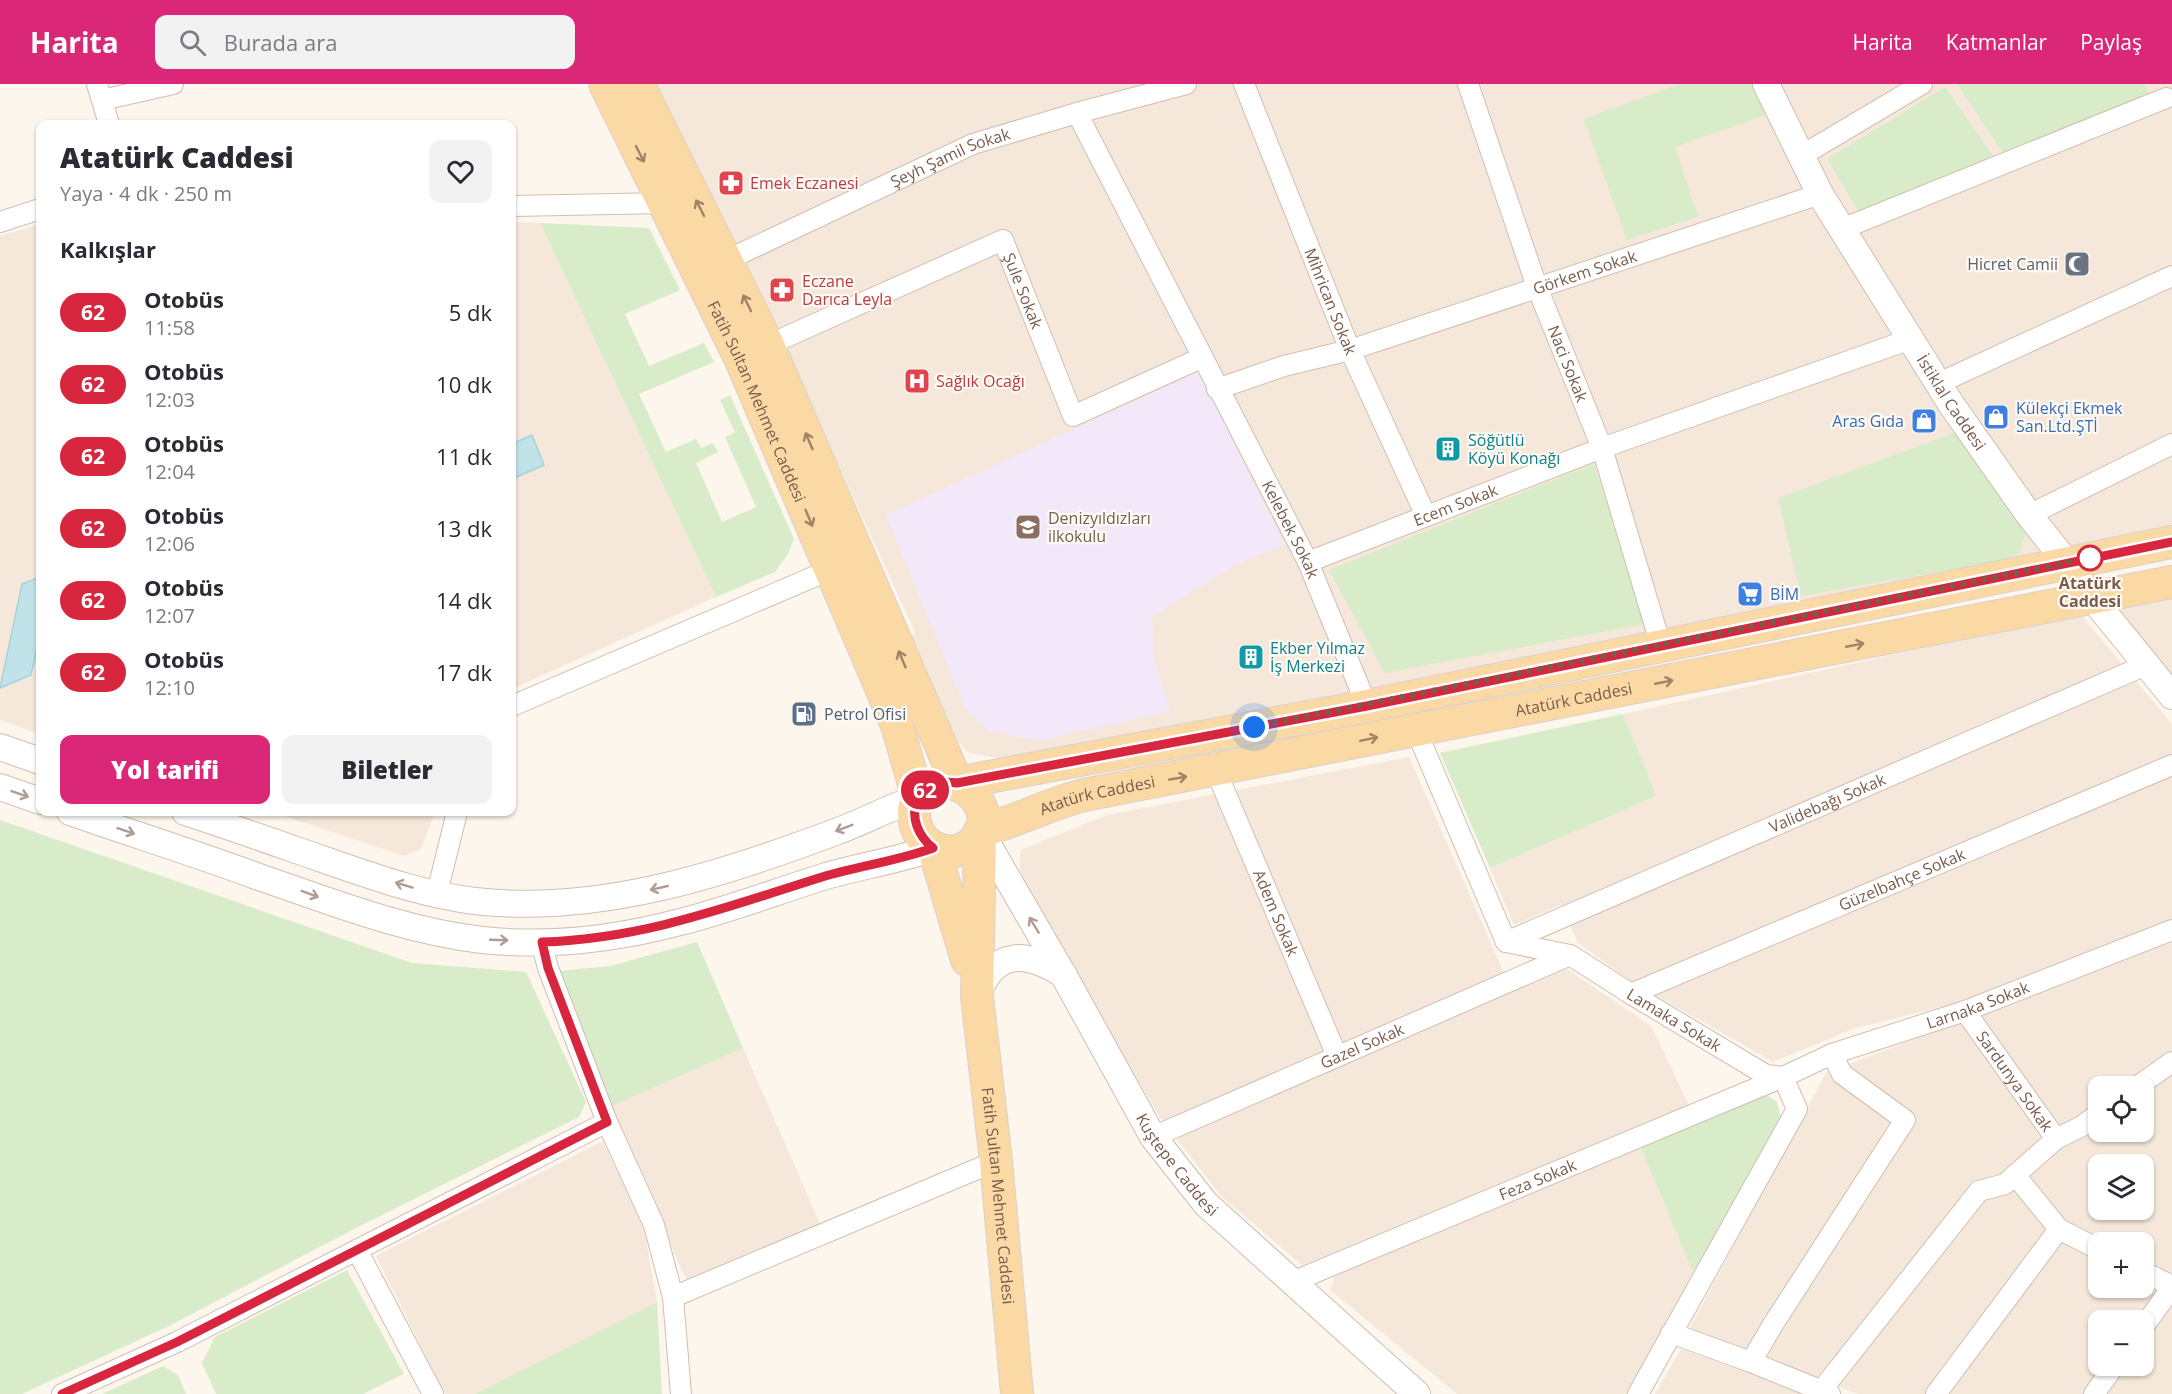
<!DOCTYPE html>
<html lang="tr">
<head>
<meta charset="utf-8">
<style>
	:root { --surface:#fff; --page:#f2f2f3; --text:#2b2b33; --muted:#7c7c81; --accent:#db2777 }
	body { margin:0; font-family:"Open Sans",sans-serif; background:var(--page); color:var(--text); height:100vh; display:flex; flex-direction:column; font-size:22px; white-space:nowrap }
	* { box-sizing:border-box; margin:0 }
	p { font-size:20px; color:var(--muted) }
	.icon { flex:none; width:33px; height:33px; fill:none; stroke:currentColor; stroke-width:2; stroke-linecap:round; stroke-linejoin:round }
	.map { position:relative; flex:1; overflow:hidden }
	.drawer { position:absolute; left:36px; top:36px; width:480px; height:696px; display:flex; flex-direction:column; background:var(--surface); border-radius:12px; box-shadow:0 2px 4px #0004 }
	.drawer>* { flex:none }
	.badge { padding:0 12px; border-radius:20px; font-size:21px; line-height:39px }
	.controls { position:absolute; left:2088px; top:992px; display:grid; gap:12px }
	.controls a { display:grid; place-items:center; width:66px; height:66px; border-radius:12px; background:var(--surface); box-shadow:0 2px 4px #0004; font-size:30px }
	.you { position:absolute; width:30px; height:30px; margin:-15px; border:4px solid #fff; border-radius:50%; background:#1a73e8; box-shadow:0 0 0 9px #1a73e833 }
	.map>.badge { position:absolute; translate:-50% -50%; box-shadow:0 0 0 3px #fff }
	h2 { padding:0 24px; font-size:22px; line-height:54px }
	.round { display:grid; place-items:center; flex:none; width:63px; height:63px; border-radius:12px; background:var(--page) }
	.headline { display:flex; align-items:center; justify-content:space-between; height:102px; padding:0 24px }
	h1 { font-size:28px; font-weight:800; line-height:45px }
	.cta { display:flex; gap:12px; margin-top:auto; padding:12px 24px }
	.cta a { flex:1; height:69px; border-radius:12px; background:var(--accent); color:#fff; font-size:24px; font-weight:800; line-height:69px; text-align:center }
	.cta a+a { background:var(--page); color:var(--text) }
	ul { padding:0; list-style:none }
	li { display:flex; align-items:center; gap:18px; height:72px; padding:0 24px }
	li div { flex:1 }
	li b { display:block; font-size:22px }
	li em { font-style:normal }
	li .badge { min-width:66px; font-weight:700; text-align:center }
	header { display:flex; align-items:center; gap:36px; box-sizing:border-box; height:84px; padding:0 30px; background:var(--accent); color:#fff }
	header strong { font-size:28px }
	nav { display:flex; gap:33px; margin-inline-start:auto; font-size:21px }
	.search { width:420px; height:54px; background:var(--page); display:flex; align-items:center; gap:15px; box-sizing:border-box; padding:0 21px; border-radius:12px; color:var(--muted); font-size:22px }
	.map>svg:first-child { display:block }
	.residential { fill:#f5e8da; fill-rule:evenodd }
	.education { fill:#f3e8fa }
	.green { fill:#d8ecc9 }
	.water { fill:#bfe3e8; stroke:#a5d3da; stroke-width:1.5 }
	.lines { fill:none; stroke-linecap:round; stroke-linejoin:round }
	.minor-casing { stroke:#d1beb0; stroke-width:22 }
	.tertiary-casing { stroke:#d1beb0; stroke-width:28 }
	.primary-casing { stroke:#dad1cd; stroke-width:34 }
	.minor { stroke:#fff; stroke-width:20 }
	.tertiary { stroke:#fff; stroke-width:26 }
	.primary { stroke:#fbd9a5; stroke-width:32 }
	.oneway { stroke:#a18267 }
	.oneway2 { stroke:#af9d94 }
	.line-casing { stroke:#fff; stroke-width:14 }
	.line { stroke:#d7263d; stroke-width:9 }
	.walk { stroke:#7a5c4d; stroke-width:6; stroke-dasharray:0 10.8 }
	.stop-dot { fill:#fff; stroke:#d7263d; stroke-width:3 }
	.labels { text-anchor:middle; stroke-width:4.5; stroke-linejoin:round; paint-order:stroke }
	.street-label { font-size:16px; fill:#7a5c4d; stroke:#fffaf3 }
	.health-label { font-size:16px; fill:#be3a42; stroke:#fffaf3; text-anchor:start }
	.worship-label { font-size:16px; fill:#5b616d; stroke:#fffaf3; text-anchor:end }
	.shop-label { font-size:16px; fill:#366cbe; stroke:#fffaf3; text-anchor:start }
	.culture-label { font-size:16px; fill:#0d838f; stroke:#fffaf3; text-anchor:start }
	.education-label { font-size:16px; fill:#785e54; stroke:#fffaf3; text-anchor:start }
	.stop-label { font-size:16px; font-weight:bold; fill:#7a5c4d; stroke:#fffaf3 }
	.service-label { font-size:16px; fill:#4e5e75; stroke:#fffaf3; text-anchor:start }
</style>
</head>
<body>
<header>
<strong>Harita</strong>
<div class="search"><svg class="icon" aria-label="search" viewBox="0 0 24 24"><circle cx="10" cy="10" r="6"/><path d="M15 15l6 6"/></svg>Burada ara</div>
<nav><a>Harita</a><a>Katmanlar</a><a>Paylaş</a></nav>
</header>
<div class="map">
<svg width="2172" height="1310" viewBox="0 0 2172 1310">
	<rect width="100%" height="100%" fill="#fdf6ec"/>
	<!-- residential -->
	<g class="residential">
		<polygon points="646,0 2172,0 2172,441 1019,678 969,669 958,658 909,556 915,548 762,214"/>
		<polygon points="512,138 540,139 716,513 512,605"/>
		<polygon points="40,140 40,650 0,636 0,152"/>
		<polygon points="2172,507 2172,599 2117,530 2131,516"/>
		<polygon points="2080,530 2172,640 2172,839 1984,912 1853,945 1773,978 1631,897 1578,859 1561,821 1514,841 1490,784 1655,712 1623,630"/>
		<polygon points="1409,673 1511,905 1564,883 1651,942 1689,1021 1302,1181 1222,1113 1160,1033 1070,883 1020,787 1020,766 1107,731"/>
		<polygon points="272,728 435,728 421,765 404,772"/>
		<path d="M2172 856V1310H1858L1689 1246 1826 989ZM2098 1002H2144V1047H2098ZM2098 1080H2144V1125H2098ZM2098 1158H2144V1203H2098ZM2098 1236H2144V1281H2098Z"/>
		<polygon points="743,964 821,1142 688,1200 610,1023"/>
		<polygon points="603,1057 644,1145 657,1218 475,1310 445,1310 376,1172"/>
		<polygon points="1639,1059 1693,1188 1627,1310 1457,1310 1330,1206 1337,1187"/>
		<polygon points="1681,1265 1809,1310 1655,1310"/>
	</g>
	<!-- education -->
	<polygon class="education" points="1198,288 1285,461 1236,480 1152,533 1154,573 1170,627 1038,657 987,646 965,624 886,431"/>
	<!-- green -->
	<g class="green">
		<polygon points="1679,0 1751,0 1766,31 1675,63 1698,133 1627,156 1584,35"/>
		<polygon points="1957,0 2144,0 2150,12 2003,69"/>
		<polygon points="1945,3 1993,72 1859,128 1827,75"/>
		<polygon points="540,139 649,144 680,206 625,230 649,282 704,259 714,278 639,310 666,368 696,355 701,364 713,359 718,368 696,379 722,438 756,423 725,353 735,348 720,316 730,311 794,455 788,470 775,488 716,513"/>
		<polygon points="1959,347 2026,447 2017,474 1801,512 1778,414"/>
		<polygon points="1594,380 1645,540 1385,589 1329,486"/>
		<polygon points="1623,630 1656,712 1490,784 1440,669"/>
		<polygon points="0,736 412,879 526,888 586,1018 579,1033 350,1147 171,1241 22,1310 0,1310"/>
		<polygon points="697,858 743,964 610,1023 557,887 610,882"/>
		<polygon points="1763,1009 1777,1018 1782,1038 1693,1188 1639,1059"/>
		<polygon points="347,1186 404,1290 363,1310 216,1310 202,1279 215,1253"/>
		<polygon points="657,1218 662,1310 475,1310"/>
		<polygon points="163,1282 178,1291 186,1310 102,1310"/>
	</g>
	<!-- water -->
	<g class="water">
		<polygon points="532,351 544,381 512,395 512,360"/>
		<polygon points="40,493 40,553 31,591 0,604 22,500"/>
	</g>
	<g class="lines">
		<!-- minor casing -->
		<g class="minor-casing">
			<g id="minor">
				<polyline points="97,0 109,40"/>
				<path id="s1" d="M1244 0 1350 266 1426 432"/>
				<path id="s2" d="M1468 0 1537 203 1602 364 1661 562"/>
				<polyline points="102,16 173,0"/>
				<path id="s3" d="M1077 29 1308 478 1367 622"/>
				<polyline points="1801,72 1922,0"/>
				<polyline points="512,122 665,119"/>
				<polyline points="0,138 40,125"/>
				<polyline points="1842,145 2166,14"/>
				<path id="s4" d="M727 176 973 60 1077 29 1186 0"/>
				<path id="s5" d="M768 261 1003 156 1073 332 1201 274"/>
				<polyline points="1939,299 2172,192"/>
				<path id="s6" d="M1217 305 1284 282 1350 266 1820 110"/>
				<polyline points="2029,431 2172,360"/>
				<path id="s7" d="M1308 478 1602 364 1911 255"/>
				<polyline points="512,622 832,485"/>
				<polyline points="1416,646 1506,858"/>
				<path id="s8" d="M1216 687 1337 972"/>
				<polyline points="437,809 457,728"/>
				<polyline points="541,858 548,884 607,1038 654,1141 673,1213 681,1310"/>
				<path id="s9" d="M1506 858 2146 581"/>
				<path id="s10" d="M1506 858 1570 871 1631 910 1766 991 1783 993"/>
				<path id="s11" d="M1631 910 2172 681"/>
				<path id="s12" d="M1965 927 2056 1055 2082 1042 2098 1030"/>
				<polyline points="2138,1002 2172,978"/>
				<path id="s13" d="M1153 1053 1570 871"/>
				<polyline points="2015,1091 2059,1145 2098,1165"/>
				<polyline points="357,1166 433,1310"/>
				<polyline points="2144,1188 2172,1202"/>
				<path id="s14" d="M1292 1198 1783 993 1832 970 1965 927 2172 846"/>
				<polyline points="673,1213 996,1077"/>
				<polyline points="2144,1242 2172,1203"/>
				<polyline points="1671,1249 1751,1278 1830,1310"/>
				<polyline points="1751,1278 1772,1242 1905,1036 1842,990 1832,970"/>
				<polyline points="1821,1307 1979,1107 2005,1100 2056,1055"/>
				<polyline points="62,1310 177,1258 607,1038"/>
				<polyline points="1638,1310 1797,1025 1783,993"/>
				<polyline points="1936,1310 2059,1145"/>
				<polyline points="2094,1310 2115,1281"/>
			</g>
		</g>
		<!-- tertiary casing -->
		<g class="tertiary-casing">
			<g id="tertiary">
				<path id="s15" d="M1766 0 1820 110 1951 320 2029 431 2067 479 2093 515 2172 612"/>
				<polyline points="0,663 40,677"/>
				<polyline points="0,703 40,717"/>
				<path d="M70 728C133 750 197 770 259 793 332 818 405 847 482 856 548 863 616 855 680 838 728 826 775 808 823 793 859 782 897 777 933 764"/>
				<path d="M185 728C231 743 276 759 322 775 372 792 423 811 475 817 599 831 724 790 838 747 865 737 890 723 918 714"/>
				<path id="s16" d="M980 747 1064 892 1153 1053 1206 1120 1417 1310"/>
				<path d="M977 912C995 864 1026 867 1064 891"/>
			</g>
		</g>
		<!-- primary casing -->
		<g class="primary-casing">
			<g id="primary">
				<path id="s17" d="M605 0 740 274 897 641 918 714"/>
				<polyline points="638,0 768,261 957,699"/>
				<path d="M948 698C976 703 998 736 972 759 952 777 920 764 915 738 910 715 926 701 948 698Z"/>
				<polyline points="957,699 1367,622 2172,458"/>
				<path id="s18" d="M980 747C1016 738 1048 720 1084 711L2172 498"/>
				<path id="s19" d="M980 747 977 913 996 1077 1017 1310"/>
				<polyline points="934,765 967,876"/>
			</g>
		</g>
		<!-- minor -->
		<use href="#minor" class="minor"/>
		<!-- tertiary -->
		<use href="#tertiary" class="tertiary"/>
		<!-- primary -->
		<use href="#primary" class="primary"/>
	</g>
	<!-- one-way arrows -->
	<defs><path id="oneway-shaft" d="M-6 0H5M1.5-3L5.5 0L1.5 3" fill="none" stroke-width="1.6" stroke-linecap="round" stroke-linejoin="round" transform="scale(1.5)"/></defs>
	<g class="oneway">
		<use href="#oneway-shaft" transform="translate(640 70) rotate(63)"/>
		<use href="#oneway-shaft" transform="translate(700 124) rotate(-117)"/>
		<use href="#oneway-shaft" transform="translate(747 219) rotate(-116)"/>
		<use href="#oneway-shaft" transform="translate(809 357) rotate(-113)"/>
		<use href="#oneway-shaft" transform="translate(809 434) rotate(67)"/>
		<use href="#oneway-shaft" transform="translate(1855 561) rotate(-11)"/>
		<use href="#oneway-shaft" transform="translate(902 575) rotate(-113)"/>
		<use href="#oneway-shaft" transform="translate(1664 598) rotate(-11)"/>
		<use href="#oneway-shaft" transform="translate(1369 655) rotate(-12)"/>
		<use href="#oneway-shaft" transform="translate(1178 694) rotate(-10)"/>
	</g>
	<g class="oneway2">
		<use href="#oneway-shaft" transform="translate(20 710) rotate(19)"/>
		<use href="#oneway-shaft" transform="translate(844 744) rotate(159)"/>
		<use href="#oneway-shaft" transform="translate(126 747) rotate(19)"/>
		<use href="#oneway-shaft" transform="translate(404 801) rotate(-163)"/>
		<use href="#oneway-shaft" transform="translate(659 804) rotate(167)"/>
		<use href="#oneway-shaft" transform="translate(310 810) rotate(20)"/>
		<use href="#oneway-shaft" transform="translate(1034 841) rotate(-121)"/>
		<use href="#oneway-shaft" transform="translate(499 856) rotate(2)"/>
	</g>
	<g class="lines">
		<!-- line casing -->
		<g class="line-casing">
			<path id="line" d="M62 1310 177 1258 607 1038 548 884 542 858C642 855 727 823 822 793 859 782 897 777 933 764 901 738 912 692 957 699L1367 622 2172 458"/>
		</g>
		<!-- line -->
		<use href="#line" class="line"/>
		<!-- walk -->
		<polyline class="walk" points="1254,643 2090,474"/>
	</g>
	<!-- icons -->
	<defs>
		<g id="pharmacy-square" transform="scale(1.35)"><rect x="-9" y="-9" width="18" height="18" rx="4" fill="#e0444e" stroke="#fffaf3"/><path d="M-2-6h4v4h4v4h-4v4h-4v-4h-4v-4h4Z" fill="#fff"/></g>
		<g id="mosque-square" transform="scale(1.35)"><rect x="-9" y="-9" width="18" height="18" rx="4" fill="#6b7280" stroke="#fffaf3"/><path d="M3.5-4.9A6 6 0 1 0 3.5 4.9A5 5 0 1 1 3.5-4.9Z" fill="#fff"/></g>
		<g id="hospital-square" transform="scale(1.35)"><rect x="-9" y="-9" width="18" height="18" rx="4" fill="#e0444e" stroke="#fffaf3"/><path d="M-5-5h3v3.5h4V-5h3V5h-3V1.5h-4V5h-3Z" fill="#fff"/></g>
		<g id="shop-square" transform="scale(1.35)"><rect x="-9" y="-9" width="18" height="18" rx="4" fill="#3f7fe0" stroke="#fffaf3"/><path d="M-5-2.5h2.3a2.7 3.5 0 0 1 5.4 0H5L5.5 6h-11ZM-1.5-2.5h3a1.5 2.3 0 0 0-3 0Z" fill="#fff"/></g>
		<g id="building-square" transform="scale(1.35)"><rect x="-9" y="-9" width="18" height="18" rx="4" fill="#0f9aa8" stroke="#fffaf3"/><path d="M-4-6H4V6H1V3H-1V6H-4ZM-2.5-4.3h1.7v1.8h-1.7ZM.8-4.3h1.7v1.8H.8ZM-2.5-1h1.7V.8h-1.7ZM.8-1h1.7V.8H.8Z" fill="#fff"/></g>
		<g id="school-square" transform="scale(1.35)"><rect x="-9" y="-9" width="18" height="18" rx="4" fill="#8d6e63" stroke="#fffaf3"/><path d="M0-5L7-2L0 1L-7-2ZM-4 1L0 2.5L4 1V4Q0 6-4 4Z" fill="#fff"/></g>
		<g id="supermarket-square" transform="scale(1.35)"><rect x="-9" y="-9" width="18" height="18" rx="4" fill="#3f7fe0" stroke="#fffaf3"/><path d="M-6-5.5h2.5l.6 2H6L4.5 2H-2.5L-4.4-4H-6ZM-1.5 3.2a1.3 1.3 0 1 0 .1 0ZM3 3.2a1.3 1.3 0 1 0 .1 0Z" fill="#fff"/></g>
		<g id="fuel-square" transform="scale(1.35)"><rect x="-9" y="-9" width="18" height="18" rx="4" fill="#5c6f8a" stroke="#fffaf3"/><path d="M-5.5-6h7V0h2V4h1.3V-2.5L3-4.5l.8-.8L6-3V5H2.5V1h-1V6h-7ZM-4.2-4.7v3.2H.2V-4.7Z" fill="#fff"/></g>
	</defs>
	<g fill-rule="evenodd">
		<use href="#pharmacy-square" x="731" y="99"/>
		<use href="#mosque-square" x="2077" y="180"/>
		<use href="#pharmacy-square" x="782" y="206"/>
		<use href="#hospital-square" x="917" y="297"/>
		<use href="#shop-square" x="1996" y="333"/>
		<use href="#shop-square" x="1924" y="337"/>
		<use href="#building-square" x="1448" y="365"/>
		<use href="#school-square" x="1028" y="443"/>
		<use href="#supermarket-square" x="1750" y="510"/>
		<use href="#building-square" x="1251" y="573"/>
		<use href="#fuel-square" x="804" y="630"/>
	</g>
	<!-- markers -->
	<circle class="stop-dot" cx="2090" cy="474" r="12"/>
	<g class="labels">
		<!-- street labels -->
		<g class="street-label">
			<text dy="6" stroke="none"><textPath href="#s4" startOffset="246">Şeyh Şamil Sokak</textPath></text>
			<text dy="6" stroke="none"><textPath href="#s6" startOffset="386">Görkem Sokak</textPath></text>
			<text dy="6" stroke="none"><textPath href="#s5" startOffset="312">Şule Sokak</textPath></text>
			<text dy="6" stroke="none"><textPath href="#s1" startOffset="234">Mihrican Sokak</textPath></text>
			<text dy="6" stroke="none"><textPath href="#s2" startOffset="297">Naci Sokak</textPath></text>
			<text dy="6" stroke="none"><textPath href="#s17" startOffset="352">Fatih Sultan Mehmet Caddesi</textPath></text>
			<text dy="6" stroke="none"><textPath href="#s15" startOffset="369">İstiklal Caddesi</textPath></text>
			<text dy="6" stroke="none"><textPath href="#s7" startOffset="158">Ecem Sokak</textPath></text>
			<text dy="6" stroke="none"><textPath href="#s3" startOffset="468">Kelebek Sokak</textPath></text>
			<text dy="6" stroke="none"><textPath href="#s18" startOffset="609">Atatürk Caddesi</textPath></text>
			<text dy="6" stroke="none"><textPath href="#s18" startOffset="123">Atatürk Caddesi</textPath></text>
			<text dy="6" stroke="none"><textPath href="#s9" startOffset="350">Validebağı Sokak</textPath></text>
			<text dy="6" stroke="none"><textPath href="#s11" startOffset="294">Güzelbahçe Sokak</textPath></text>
			<text dy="6" stroke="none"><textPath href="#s8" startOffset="154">Adem Sokak</textPath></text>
			<text dy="6" stroke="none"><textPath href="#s14" startOffset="740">Larnaka Sokak</textPath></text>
			<text dy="6" stroke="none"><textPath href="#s10" startOffset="188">Lamaka Sokak</textPath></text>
			<text dy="6" stroke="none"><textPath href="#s13" startOffset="228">Gazel Sokak</textPath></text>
			<text dy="6" stroke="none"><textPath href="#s12" startOffset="86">Sardunya Sokak</textPath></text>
			<text dy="6" stroke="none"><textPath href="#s16" startOffset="388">Kuştepe Caddesi</textPath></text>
			<text dy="6" stroke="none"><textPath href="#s14" startOffset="266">Feza Sokak</textPath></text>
			<text dy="6" stroke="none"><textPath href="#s19" startOffset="366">Fatih Sultan Mehmet Caddesi</textPath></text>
		</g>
		<!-- health labels -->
		<g class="health-label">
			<text x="750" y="105">Emek Eczanesi</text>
			<text x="802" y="203">Eczane<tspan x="802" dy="18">Darıca Leyla</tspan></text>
			<text x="936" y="303">Sağlık Ocağı</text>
		</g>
		<!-- worship labels -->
		<g class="worship-label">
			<text x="2058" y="186">Hicret Camii</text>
		</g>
		<!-- shop labels -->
		<g class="shop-label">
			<text x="2016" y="330">Külekçi Ekmek<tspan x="2016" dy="18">San.Ltd.ŞTİ</tspan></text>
			<text x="1904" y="343" text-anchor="end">Aras Gıda</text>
			<text x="1770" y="516">BİM</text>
		</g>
		<!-- culture labels -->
		<g class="culture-label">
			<text x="1468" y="362">Söğütlü<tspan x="1468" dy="18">Köyü Konağı</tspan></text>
			<text x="1270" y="570">Ekber Yılmaz<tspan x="1270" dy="18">İş Merkezi</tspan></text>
		</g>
		<!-- education labels -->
		<g class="education-label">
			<text x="1048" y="440">Denizyıldızları<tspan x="1048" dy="18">ilkokulu</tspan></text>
		</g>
		<!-- stop labels -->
		<g class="stop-label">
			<text x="2090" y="505">Atatürk<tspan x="2090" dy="18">Caddesi</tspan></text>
		</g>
		<!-- service labels -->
		<g class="service-label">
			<text x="824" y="636">Petrol Ofisi</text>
		</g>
	</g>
</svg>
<div class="controls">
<a><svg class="icon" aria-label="locate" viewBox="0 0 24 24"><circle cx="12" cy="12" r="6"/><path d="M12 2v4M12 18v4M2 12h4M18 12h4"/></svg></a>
<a><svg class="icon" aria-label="layers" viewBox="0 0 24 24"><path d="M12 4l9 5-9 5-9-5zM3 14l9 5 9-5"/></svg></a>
<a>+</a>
<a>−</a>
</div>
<div class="you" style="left:1254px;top:643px"></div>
<b class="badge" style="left:925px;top:706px;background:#d7263d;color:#fff">62</b>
<section class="drawer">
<div class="headline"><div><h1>Atatürk Caddesi</h1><p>Yaya · 4 dk · 250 m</p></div><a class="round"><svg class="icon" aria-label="heart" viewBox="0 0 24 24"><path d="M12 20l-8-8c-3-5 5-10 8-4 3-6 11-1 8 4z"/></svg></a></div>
<h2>Kalkışlar</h2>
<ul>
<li><span class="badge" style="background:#d7263d;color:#fff">62</span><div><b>Otobüs</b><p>11:58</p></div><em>5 dk</em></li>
<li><span class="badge" style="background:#d7263d;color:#fff">62</span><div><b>Otobüs</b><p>12:03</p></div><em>10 dk</em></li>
<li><span class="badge" style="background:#d7263d;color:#fff">62</span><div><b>Otobüs</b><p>12:04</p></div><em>11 dk</em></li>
<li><span class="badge" style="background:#d7263d;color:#fff">62</span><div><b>Otobüs</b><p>12:06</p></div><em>13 dk</em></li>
<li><span class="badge" style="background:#d7263d;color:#fff">62</span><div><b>Otobüs</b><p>12:07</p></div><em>14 dk</em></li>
<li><span class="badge" style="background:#d7263d;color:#fff">62</span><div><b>Otobüs</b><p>12:10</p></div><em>17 dk</em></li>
</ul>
<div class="cta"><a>Yol tarifi</a><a>Biletler</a></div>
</section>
</div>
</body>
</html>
